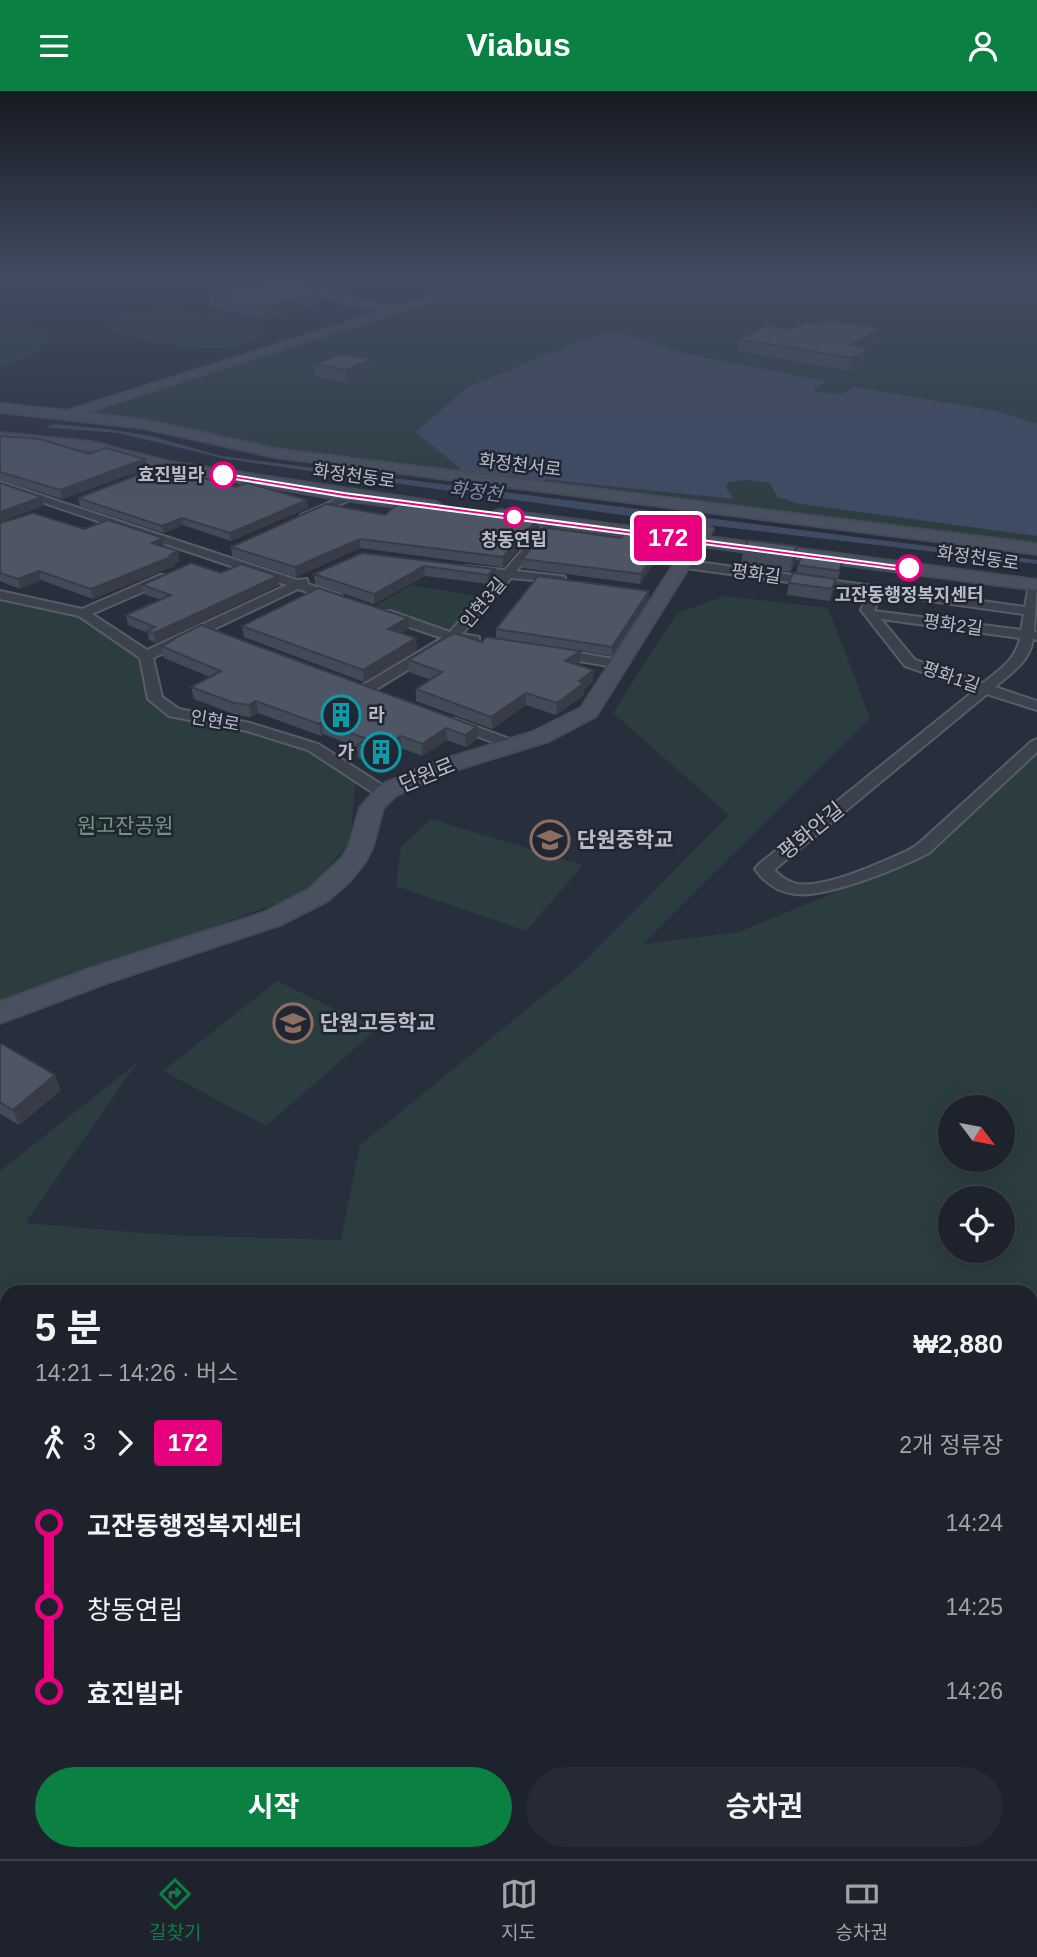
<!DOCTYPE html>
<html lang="ko">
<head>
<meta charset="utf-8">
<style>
	:root { --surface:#1d222d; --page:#252a35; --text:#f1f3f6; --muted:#a0a4aa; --line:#3b3f49; --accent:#0b8043 }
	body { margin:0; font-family:Arial,"Noto Sans KR",sans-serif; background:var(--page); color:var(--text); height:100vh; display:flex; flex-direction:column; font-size:26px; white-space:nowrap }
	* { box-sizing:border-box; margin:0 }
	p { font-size:23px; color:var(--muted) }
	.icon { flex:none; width:38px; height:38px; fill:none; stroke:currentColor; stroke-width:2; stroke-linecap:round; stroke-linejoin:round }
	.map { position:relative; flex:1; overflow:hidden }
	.side { position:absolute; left:0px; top:1194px; width:1038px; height:576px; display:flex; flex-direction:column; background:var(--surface); border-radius:21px 21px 0 0; box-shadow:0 4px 18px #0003,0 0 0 2px var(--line) }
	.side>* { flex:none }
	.badge { padding:0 14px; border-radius:5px; font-size:24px; line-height:46px }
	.needle { width:46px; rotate:122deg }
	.buttons { position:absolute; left:938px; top:1004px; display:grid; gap:14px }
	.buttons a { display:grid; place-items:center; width:77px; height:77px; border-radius:50%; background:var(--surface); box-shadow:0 4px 18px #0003,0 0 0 2px var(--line); font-size:35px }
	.map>.badge { position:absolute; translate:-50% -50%; box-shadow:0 0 0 4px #fff }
	.legs { display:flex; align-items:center; gap:10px; height:77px; padding:0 35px; font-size:23px }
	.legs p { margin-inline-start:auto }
	.overview { display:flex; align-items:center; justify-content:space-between; height:119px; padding:0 35px }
	h1 { font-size:38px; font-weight:700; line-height:52px }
	.primary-button { display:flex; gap:14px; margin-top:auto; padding:14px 35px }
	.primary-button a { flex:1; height:80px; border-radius:42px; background:var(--accent); color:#fff; font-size:28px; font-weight:700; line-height:80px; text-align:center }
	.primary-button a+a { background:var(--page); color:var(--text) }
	ul { padding:0 35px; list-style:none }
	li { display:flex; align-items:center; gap:24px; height:84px; font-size:26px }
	li i { display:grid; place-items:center; width:10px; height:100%; margin:0 9px; background:currentColor }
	li i::after { content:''; width:18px; height:18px; margin:-9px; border:5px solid; border-radius:50%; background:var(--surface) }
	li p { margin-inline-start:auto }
	li:first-child i { background:linear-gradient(#0000 50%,currentColor 0) }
	li:last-child i { background:linear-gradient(currentColor 50%,#0000 0) }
	header { display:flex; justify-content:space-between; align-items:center; height:91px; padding:0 35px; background:var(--accent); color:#fff; font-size:32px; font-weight:700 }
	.tab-bar { display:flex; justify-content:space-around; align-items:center; height:98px; border-top:2px solid var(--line); background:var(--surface); font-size:19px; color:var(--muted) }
	.tab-bar a { display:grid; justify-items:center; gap:4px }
	.tab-bar .selected { color:var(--accent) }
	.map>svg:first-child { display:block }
	.green { fill:#2c3d40; fill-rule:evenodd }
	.water { fill:#3f4b63 }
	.pier { fill:#272e3c }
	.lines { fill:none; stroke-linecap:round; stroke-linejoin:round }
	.street-casing { stroke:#565c68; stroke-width:4 }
	.secondary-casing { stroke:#444a56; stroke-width:4 }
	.street { fill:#3b414d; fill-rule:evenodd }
	.secondary { fill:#49505f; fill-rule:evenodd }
	.wall { fill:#434a57 }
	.shaded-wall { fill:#373c47 }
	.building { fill:#4e5665; stroke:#373c47; stroke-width:2 }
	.line-1 { fill:#e6007e; stroke:#fff; stroke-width:2 }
	.stop-1-dot { fill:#fff; stroke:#e6007e; stroke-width:3.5 }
	.labels { text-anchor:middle; stroke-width:5; stroke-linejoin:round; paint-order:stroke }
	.far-street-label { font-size:18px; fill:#b7bcc8; stroke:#202632 }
	.far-stop-label { font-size:18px; font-weight:bold; fill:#b7bcc8; stroke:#202632 }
	.far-poi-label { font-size:18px; font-weight:bold; fill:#b7bcc8; stroke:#202632; text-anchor:start }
	.far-water-label { font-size:19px; font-style:italic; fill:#8290ac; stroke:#202632 }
	.street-label { font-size:21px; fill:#b7bcc8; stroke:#202632 }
	.park-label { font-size:21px; fill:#71967c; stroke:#202632 }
	.poi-label { font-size:21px; font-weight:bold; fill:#b7bcc8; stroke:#202632; text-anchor:start }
</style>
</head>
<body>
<header><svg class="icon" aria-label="menu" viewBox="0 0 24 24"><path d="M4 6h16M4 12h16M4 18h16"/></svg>Viabus<svg class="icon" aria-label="person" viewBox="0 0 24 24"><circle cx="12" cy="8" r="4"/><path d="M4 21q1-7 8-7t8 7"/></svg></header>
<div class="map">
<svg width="1037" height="1768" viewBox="0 0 1037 1768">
	<rect width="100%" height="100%" fill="#272e3c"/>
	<!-- green -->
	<g class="green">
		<polygon points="500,186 1000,186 1037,191 1037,455 445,383 247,354 152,331 59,323"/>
		<path d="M171 216 275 238 262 239 264 243C241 271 135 252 106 236L109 229 130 222Z"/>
		<polygon points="0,228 30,233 47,244 47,252 30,265 0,277"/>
		<polygon points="411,494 483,506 450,539 375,515"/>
		<polygon points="0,501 75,518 148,563 155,605 177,621 260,634 293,648 356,687 350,750 314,795 297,805 24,906 0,910"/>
		<path d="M725 505 828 517 870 627 643 853 739 841 936 759 1037 658V1768H1026L1022 1762H1031V1200H7V1360L0 1356V1080L137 972 25 1132 167 1144 341 1149 360 1054 581 874 729 724 613 622 677 522ZM950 1017H1003V1069H950ZM950 1108H1003V1160H950Z"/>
		<polygon points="431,728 583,774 526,840 396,795 401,756"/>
		<polygon points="277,890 377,938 266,1035 163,980"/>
		<polygon points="315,1762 506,1762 495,1768 316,1768"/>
	</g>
	<!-- water -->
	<g class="water">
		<polygon points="613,240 687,263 826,290 813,298 816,301 841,303 854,296 1001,321 1037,333 1037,445 794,412 787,408 778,407 770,392 748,389 728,391 726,397 734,408 550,389 525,389 462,379 416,341 466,297 560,258"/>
		<polygon points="0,328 108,338 151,345 221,365 1037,469 1037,473 622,424 379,390 226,368 118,342 0,333"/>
	</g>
	<!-- pier -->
	<polygon class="pier" points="13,325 64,330 37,339 0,336 0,329"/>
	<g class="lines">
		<!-- street casing -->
		<g class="street-casing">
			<g id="street">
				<polygon points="0,391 297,489 307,488 308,493 341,504 343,507 337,511 298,498 153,567 162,606 179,618 250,632 318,653 390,699 392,702 390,705 378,705 308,659 247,640 169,625 148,608 140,567 79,525 0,508 0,500 82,518 160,484 168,484 168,490 92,523 147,559 287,494 0,397"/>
				<polygon points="351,402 356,405 355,407 311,426 301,424"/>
				<polygon points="548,429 558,431 516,480 561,485 565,486 565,492 511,487 462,543 479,546 479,552 455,550 370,602 360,602 360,596 442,547 380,526 380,520 390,520 450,541 499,485 466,481 466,475 505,479"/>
				<path d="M683 469 1025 516 1029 494 1037 491 1034 541H1037V549L1033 548C1030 571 1011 582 995 596L1037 610V619L987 603 774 779C780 785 788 791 797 793 827 797 879 772 907 760L917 754 1032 650 1037 648V661L929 762C900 777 827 807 795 803 778 801 765 792 755 778L758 774 975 599 905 575 861 519 869 502 679 476V470ZM880 503 1024 523 1021 539 874 520ZM881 528 1020 547C1016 569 999 579 983 592L915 569Z"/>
				<polygon points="555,558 620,569 627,573 620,577 550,565 550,559"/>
				<polygon points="455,628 518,651 521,654 518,657 508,657 450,635 448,632 450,629"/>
				<polygon points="0,1364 7,1366 7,1392 0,1390"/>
				<polygon points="96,1762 131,1762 132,1768 96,1768"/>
				<polygon points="581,1762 623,1762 621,1768 578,1768"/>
				<polygon points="973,1762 1009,1762 1012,1768 975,1768"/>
			</g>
		</g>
		<!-- secondary casing -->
		<g class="secondary-casing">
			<g id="secondary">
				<path d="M297 186H307L330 202 397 216 493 186H507L83 322 144 329 275 358 1037 453V463L275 366 144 337 0 321V313L67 320 384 220C352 213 320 212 297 186Z"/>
				<polygon points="1000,186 1037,187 1037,193"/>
				<polygon points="0,342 91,351 169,371 436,411 444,416 436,421 344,409 169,379 91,359 0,350"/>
				<polygon points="500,419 693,444 699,435 705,433 713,438 708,446 1037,489 1037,499 702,455 596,625 549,650 445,682 395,705 383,717 373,755 365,771 349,791 327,810 282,833 112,890 0,932 0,911 92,877 263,822 308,799 342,767 349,755 360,717 379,695 429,673 533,641 581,617 687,453 494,427 492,424 494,421"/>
			</g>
		</g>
		<!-- street -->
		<use href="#street" class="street"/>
		<!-- secondary -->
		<use href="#secondary" class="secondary"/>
	</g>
	<!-- wall -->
	<g class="wall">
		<polygon points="318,202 319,213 264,228 211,216 210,205"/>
		<polygon points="791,238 879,249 866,256 870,257 868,269 850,280 738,260 739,248"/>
		<polygon points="373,268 374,281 347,292 315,285 314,273"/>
		<polygon points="0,345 89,363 145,368 147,377 62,408 0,389"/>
		<polygon points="185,388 308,417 231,450 183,434 164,442 80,415 78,407"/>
		<polygon points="385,424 537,437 503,476 360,457 296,486 232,465 231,456"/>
		<polygon points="0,432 84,438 165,456 180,470 175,472 175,475 93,508 41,489 20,498 0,490"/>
		<polygon points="674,445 674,455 665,468 657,467 640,493 522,477 522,468 621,447"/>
		<polygon points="797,455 795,471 790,481 741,474 743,459"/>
		<polygon points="362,462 494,478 494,487 488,493 425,485 374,513 315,493 314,483"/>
		<polygon points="843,469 838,488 796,482 798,474"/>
		<polygon points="221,482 278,485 279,494 156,552 149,549 148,542 128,534 126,524 161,509 144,503 142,494"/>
		<polygon points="836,488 833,500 830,510 787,504 789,492"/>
		<polygon points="649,500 649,508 612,565 581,560 580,572 577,574 593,591 584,598 584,604 556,624 526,614 492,638 416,610 416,598 431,589 409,581 408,569 482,551 566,558 496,547 496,538"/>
		<polygon points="408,527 409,538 401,543 417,559 364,591 244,546 242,535"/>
		<polygon points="201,534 477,648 466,656 447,649 422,665 401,657 376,674 358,667 357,656 323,643 321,645 258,622 251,626 236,624 194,608 191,596 210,586 164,567 161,555 173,549 173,548"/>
		<polygon points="0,954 61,999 19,1034 0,1023"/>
	</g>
	<!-- shaded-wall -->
	<g class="shaded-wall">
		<polygon points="318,202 319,213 264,228 263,217"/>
		<polygon points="881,237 879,249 849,266 851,254"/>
		<polygon points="870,257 868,269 850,280 852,267"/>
		<polygon points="373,268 374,281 347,292 346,279"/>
		<polygon points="145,368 147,377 62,408 60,399"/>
		<polygon points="42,406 44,415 0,431 0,421"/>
		<polygon points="307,409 308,417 231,450 230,442"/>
		<polygon points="182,427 183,434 164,442 162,435"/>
		<polygon points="538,428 537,437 503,476 503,466"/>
		<polygon points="674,445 674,455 665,468 666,458"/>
		<polygon points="163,447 165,457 152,452"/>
		<polygon points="360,448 360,457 296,486 295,476"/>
		<polygon points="797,455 795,471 790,481 793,465"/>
		<polygon points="658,457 657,467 640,493 641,483"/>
		<polygon points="178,460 180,470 175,472 175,475 93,508 91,498"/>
		<polygon points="424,475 425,485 374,513 374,503"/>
		<polygon points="494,478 494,487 488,493 488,484"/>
		<polygon points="39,480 41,489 20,498 18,488"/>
		<polygon points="278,485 279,494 156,552 154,542"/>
		<polygon points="836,488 833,500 830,510 832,498"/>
		<polygon points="649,500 649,508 612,565 612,556"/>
		<polygon points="408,527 409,538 389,550 388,538"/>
		<polygon points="416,547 417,559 364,591 363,579"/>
		<polygon points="581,560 580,572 565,582 565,570"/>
		<polygon points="594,579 593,591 584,598 584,604 556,624 557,612 579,590"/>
		<polygon points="526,602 526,614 492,638 491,626"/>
		<polygon points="256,610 258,622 251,626 249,614"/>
		<polygon points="322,631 323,643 321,645 319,633"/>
		<polygon points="477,636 477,648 466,656 465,644"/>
		<polygon points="446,637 447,649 422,665 422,653"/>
		<polygon points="401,645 401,657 376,674 375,661"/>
		<polygon points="55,984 61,999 19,1034 13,1019"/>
		<polygon points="7,1477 7,1509 0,1512 0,1480"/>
		<polygon points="7,1632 7,1660 0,1651 0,1635"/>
		<polygon points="7,1734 7,1762 10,1762 0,1767 0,1738"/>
		<polygon points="182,1762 190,1762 191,1768 183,1768"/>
		<polygon points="274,1762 278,1762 280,1768 276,1768"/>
		<polygon points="738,1762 763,1762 753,1768 728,1768"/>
	</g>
	<!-- building -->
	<g class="building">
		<polygon points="294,187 318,202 263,217 210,205 269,190"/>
		<polygon points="826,229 881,237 851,254 870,257 852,267 739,248 768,234 791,238 805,231 816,233"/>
		<polygon points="342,263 373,268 346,279 314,273"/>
		<polygon points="0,345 40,348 89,363 106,357 145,368 60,399 0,381"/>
		<polygon points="151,379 185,388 195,385 236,396 247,392 307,409 230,442 182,427 162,435 78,407"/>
		<polygon points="0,392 42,406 0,421"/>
		<polygon points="401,410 538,428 503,466 360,448 295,476 231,456 326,413 385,424"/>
		<polygon points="33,422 84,438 108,429 163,447 152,452 178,460 170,464 173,465 91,498 39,480 18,488 0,482 0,432"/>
		<polygon points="548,437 621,447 627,439 674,445 666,458 658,457 641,483 522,468"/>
		<polygon points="748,449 797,455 793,465 743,459"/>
		<polygon points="362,462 494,478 488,484 424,475 374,503 314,483"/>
		<polygon points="802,464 843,469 839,480 798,474"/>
		<polygon points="191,472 221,482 241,473 278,485 154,542 147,540 155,536 126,524 171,504 142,494"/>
		<polygon points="793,482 836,488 832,498 789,492"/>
		<polygon points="538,485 649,500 612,556 496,538"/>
		<polygon points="318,497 408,527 388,538 416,547 363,579 242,535"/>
		<polygon points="201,534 477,636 465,644 446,637 422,653 401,645 375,661 357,654 367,648 322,631 319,633 256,610 249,614 234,612 191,596 221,580 161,555 175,548 173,548"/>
		<polygon points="454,542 482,551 486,546 581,560 565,570 594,579 579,590 584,592 557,612 526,602 491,626 416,598 442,581 408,569"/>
		<polygon points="2,953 55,984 13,1019 0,1011 0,954"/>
		<polygon points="7,1428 7,1477 0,1480 0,1430"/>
		<polygon points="7,1511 7,1632 0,1635 0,1514"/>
		<polygon points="7,1677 7,1734 0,1738 0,1680"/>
		<polygon points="132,1762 182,1762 183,1768 133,1768"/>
		<polygon points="225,1762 274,1762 276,1768 226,1768"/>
		<polygon points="631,1762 738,1762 728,1768 621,1768"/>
		<polygon points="935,1762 981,1762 984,1768 933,1768 931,1764"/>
	</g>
	<!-- sky -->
	<linearGradient id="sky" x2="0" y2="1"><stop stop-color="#151921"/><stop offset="0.43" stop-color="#414c61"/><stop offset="1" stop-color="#414c61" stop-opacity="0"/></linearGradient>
	<rect width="1037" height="433" fill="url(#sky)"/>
	<!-- line-1 -->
	<polygon class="line-1" points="220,382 344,402 913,477 909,480 344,406 223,386"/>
	<!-- icons -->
	<defs>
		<g id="building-ring" transform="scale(2.0125)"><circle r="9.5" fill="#202632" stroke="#0f9aa8" stroke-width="1.5"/><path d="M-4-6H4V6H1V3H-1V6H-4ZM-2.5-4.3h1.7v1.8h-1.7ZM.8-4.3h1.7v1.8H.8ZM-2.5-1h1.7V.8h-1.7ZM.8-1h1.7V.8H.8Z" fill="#0f9aa8"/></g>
		<g id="school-ring" transform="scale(2.0125)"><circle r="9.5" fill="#202632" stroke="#8d6e63" stroke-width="1.5"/><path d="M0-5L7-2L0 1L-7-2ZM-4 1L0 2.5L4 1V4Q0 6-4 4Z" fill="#8d6e63"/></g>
	</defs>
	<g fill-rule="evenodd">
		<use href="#building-ring" x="341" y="624"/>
		<use href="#building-ring" x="381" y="661"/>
		<use href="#school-ring" x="550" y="749"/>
		<use href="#school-ring" x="293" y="932"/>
	</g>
	<!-- markers -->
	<g class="stop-1-dot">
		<circle cx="223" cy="384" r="12"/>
		<circle cx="514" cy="426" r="9"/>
		<circle cx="909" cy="477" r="12"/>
	</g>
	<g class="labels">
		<!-- far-street labels -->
		<g class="far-street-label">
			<text transform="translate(520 374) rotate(7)" y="6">화정천서로</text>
			<text transform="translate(354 385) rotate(8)" y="6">화정천동로</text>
			<text transform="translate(978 467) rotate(8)" y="6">화정천동로</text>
			<text transform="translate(756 483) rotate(8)" y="6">평화길</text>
			<text transform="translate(483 512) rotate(-50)" y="6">인현3길</text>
			<text transform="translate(953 534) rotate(8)" y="6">평화2길</text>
			<text transform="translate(951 586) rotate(19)" y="6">평화1길</text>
			<text transform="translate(215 630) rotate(10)" y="6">인현로</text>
		</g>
		<!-- far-stop labels -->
		<g class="far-stop-label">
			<text x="204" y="390" text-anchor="end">효진빌라</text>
			<text x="514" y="455">창동연립</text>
			<text x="909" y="510">고잔동행정복지센터</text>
		</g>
		<!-- far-poi labels -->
		<g class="far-poi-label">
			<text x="368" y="630">라</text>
			<text x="354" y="667" text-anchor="end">가</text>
		</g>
		<!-- far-water labels -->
		<g class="far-water-label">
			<text transform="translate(476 400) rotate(7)" y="7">화정천</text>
		</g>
		<!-- street labels -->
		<g class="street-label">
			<text transform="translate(427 684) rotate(-22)" y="7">단원로</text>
			<text transform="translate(811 740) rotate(-39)" y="7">평화안길</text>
		</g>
		<!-- park labels -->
		<g class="park-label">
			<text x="125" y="742">원고잔공원</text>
		</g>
		<!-- poi labels -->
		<g class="poi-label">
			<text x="577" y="756">단원중학교</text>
			<text x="320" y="939">단원고등학교</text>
		</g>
	</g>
</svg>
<div class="buttons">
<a><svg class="needle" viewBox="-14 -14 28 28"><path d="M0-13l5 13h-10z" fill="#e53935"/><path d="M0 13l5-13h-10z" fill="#a0a4aa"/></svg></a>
<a><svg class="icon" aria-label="locate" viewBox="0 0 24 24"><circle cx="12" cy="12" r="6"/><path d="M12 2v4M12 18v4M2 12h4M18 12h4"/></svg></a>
</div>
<b class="badge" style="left:668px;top:447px;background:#e6007e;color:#fff">172</b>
<section class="side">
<div class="overview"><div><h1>5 분</h1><p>14:21 – 14:26 · 버스</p></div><b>₩2,880</b></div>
<div class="legs"><svg class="icon" aria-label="walk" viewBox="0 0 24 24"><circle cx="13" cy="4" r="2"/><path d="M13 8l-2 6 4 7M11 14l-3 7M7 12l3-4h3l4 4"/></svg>3<svg class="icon" aria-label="forward" viewBox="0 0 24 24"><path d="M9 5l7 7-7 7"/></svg><b class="badge" style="background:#e6007e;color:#fff">172</b><p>2개 정류장</p></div>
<ul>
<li><i style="color:#e6007e"></i><b>고잔동행정복지센터</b><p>14:24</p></li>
<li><i style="color:#e6007e"></i><span>창동연립</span><p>14:25</p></li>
<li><i style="color:#e6007e"></i><b>효진빌라</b><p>14:26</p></li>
</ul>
<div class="primary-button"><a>시작</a><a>승차권</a></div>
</section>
</div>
<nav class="tab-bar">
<a class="selected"><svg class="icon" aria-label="directions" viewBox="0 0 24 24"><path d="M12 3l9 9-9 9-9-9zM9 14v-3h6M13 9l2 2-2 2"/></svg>길찾기</a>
<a><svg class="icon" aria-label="map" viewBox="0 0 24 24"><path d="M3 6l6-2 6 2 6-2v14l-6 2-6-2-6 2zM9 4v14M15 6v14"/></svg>지도</a>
<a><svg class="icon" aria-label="tickets" viewBox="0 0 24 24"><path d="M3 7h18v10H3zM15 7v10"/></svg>승차권</a>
</nav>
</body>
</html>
